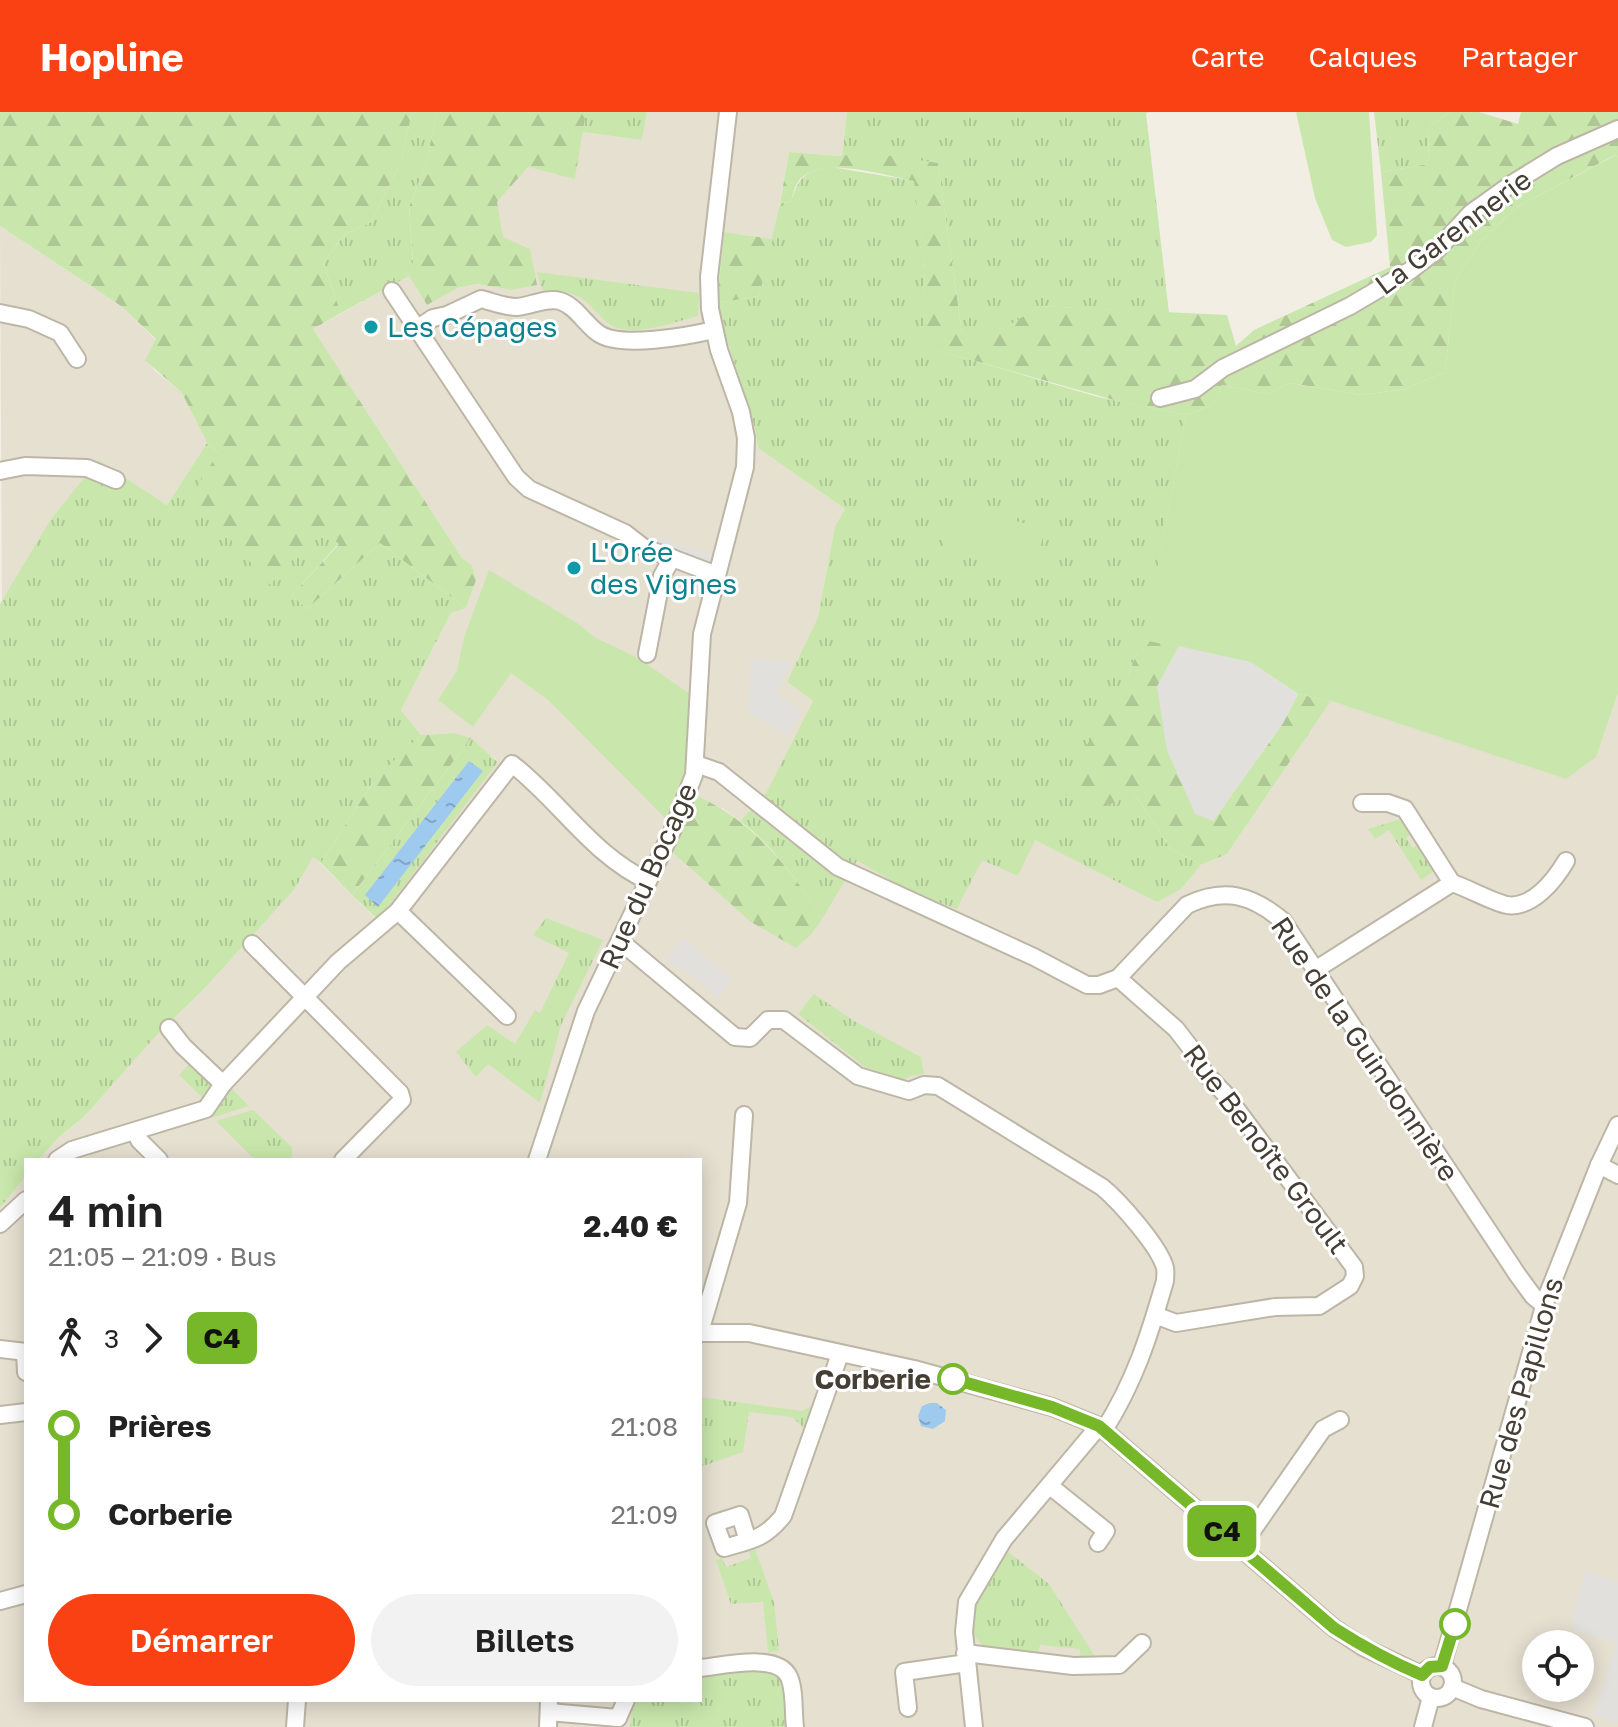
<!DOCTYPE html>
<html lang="fr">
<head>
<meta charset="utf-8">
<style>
	:root { --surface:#fff; --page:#f2f2f2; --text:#222; --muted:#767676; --accent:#fa4113 }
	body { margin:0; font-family:"Golos Text",sans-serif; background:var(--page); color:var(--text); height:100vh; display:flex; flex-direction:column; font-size:30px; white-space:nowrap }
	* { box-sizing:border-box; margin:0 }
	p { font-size:26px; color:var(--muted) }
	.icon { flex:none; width:44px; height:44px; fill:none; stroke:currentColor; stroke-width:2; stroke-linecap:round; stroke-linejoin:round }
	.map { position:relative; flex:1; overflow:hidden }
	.details { position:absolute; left:24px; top:1046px; width:678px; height:544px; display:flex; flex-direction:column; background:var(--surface); border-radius:0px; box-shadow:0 4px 20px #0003 }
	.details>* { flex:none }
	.badge { padding:0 16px; border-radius:12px; font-size:28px; line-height:52px }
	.buttons { position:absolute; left:1522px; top:1518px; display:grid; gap:16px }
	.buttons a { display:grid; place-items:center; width:72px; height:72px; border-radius:50%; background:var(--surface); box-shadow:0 4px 20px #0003; font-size:40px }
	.map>.badge { position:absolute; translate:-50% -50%; box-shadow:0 0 0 4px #fff }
	.legs { display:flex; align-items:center; gap:12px; height:88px; padding:0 24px; font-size:26px }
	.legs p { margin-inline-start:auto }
	.summary { display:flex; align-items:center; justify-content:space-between; height:136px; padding:0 24px }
	h1 { font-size:44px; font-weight:600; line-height:60px }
	.action { display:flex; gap:16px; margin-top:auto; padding:16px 24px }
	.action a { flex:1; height:92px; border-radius:48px; background:var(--accent); color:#fff; font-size:32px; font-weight:600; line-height:92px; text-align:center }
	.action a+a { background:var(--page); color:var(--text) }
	ul { padding:0 24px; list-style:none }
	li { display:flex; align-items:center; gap:28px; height:88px; font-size:30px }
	li i { display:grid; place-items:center; width:12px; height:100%; margin:0 10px; background:currentColor }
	li i::after { content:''; width:20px; height:20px; margin:-10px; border:6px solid; border-radius:50%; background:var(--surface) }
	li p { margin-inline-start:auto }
	li:first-child i { background:linear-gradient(#0000 50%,currentColor 0) }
	li:last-child i { background:linear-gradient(currentColor 50%,#0000 0) }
	header { display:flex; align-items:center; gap:48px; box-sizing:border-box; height:112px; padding:0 40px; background:var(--accent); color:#fff }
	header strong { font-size:38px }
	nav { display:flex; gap:44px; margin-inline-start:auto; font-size:28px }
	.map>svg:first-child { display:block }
	.residential { fill:#e6e0d1; fill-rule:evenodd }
	.grass { fill:url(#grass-tufts) }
	.forest { fill:url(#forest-firs) }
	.green { fill:#c9e7ac }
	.parking { fill:#e2e0dc }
	.water { fill:url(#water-ripples) }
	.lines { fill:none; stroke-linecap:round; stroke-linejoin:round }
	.minor-casing { stroke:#bdb6a6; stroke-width:20 }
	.minor { stroke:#fff; stroke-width:16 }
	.line-1-casing { stroke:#fff; stroke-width:18 }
	.line-1 { stroke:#76b82a; stroke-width:12 }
	.culture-dot { fill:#0f9aa8; stroke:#fff; stroke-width:3 }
	.stop-1-dot { fill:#fff; stroke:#76b82a; stroke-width:4 }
	.labels { text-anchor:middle; stroke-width:6; stroke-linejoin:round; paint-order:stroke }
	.street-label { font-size:28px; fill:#443e34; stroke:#fff }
	.culture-label { font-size:28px; fill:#0d838f; stroke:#fff; text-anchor:start }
	.stop-label { font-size:28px; font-weight:bold; fill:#443e34; stroke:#fff; text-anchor:end }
</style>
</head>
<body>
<header>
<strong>Hopline</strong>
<nav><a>Carte</a><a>Calques</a><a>Partager</a></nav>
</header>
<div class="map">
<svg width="1618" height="1615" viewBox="0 0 1618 1615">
	<defs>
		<pattern id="grass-tufts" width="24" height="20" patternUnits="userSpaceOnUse" patternTransform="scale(2)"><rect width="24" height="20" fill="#c9e7ac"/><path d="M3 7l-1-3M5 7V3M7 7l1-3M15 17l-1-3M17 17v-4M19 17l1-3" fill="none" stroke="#aec795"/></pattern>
		<pattern id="forest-firs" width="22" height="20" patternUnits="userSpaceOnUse" patternTransform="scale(2)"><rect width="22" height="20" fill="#c9e7ac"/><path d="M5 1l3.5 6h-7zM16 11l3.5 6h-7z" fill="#aec795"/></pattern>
		<pattern id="water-ripples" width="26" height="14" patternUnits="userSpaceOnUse" patternTransform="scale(2)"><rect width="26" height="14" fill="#9fcaf0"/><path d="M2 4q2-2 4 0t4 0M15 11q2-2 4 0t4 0" fill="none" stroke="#83a5c3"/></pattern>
	</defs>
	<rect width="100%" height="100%" fill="#f2eee3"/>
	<!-- residential -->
	<g class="residential">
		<path d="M647 0H847L842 44 789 40 773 127 724 120 717 191 725 227 750 293 758 336 845 397 835 414 818 505 787 570 813 589 766 681 740 709 721 695 782 828 797 835 811 823 857 749 914 781 982 747 1035 728 1181 777 1201 753 1227 742 1331 589 1566 666 1596 644 1618 581V1615H0V1096L26 1064V1588H700V1048H38L60 1024 84 1005 154 926 204 877 294 778 313 744 377 808 498 649 470 626 455 621 421 623 401 598 451 501 466 496 476 468 472 453 462 446 313 217 409 164 427 193 458 176 477 172 511 178 496 90 528 55 575 66 582 20 642 28ZM1536 1532H1580V1576H1536Z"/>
		<polygon points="0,114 121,194 156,228 153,257 182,281 207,331 167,393 98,349 49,410 2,493"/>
	</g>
	<!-- grass -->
	<g class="grass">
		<polygon points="412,0 437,0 425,55 409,95 413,151 409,164 341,201 323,151 344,123 371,110 401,50"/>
		<polygon points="586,0 647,0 642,28 582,20"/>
		<polygon points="847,0 1150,0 1146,1 1169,201 1039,194 988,228 962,221 938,51 842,44"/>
		<polygon points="1374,0 1450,0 1428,15 1429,52 1381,60"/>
		<path d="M831 55 915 69 924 158 927 235 1098 285 1186 303 1142 541 1137 540 1127 566 1134 681 1171 737 1201 753 1181 777 1157 790 1035 728 1018 764 982 748 957 797 914 781 857 749 822 807C801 773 773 733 740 709L766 681 813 589 787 570 818 505 835 414 845 397 758 336C752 285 726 241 717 191L759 184 780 91 791 90C799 65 804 59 831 55Z"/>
		<path d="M537 160 699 181 698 204C674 210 643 223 618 216 602 211 596 197 584 188 571 179 557 179 542 178Z"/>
		<polygon points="207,331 218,341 269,472 321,415 339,431 292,483 307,497 380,431 466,496 451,501 401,598 421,623 371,673 321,751 313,745 294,778 204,877 154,926 84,1005 60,1024 38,1048 26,1048 26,1064 0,1096 0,492 49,410 98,348 167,393"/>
		<polygon points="471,626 498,650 378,808 352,783"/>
		<polygon points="1404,706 1413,721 1406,726 1413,736 1420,731 1437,757 1421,768 1389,718 1375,727 1368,717"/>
		<polygon points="546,806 603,828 561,913 540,991 488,952 476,965 456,940 487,913 515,932 535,898 540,901 569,841 533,823"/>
		<polygon points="814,882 854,909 921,945 924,962 909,964 900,972 901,967 865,955 798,902"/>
		<polygon points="192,949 217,973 206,989 179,963"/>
		<polygon points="231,976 249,994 211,1006"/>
		<polygon points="253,998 292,1035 292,1048 255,1048 216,1009"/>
		<polygon points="700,1285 802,1299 812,1294 804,1316 792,1305 749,1300 743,1340 700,1355"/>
		<polygon points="754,1434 774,1490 779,1539 768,1540 763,1490 731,1492 716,1448 722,1446 726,1455 751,1446 748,1436"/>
		<path d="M1007 1439 1049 1472 1096 1546H1080V1537L1040 1533 1038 1542 984 1535 970 1519C973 1488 987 1463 1007 1439Z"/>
		<polygon points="769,1556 781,1565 787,1615 630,1615 633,1588 700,1588 700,1562"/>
	</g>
	<!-- forest -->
	<g class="forest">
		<polygon points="0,0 412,0 401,50 371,110 344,123 323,151 341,201 313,217 462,446 472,453 476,468 466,496 380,431 307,497 292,483 339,432 321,416 270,473 192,383 218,341 207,331 182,281 145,248 156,227 121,194 0,114"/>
		<polygon points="437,0 586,0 575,67 528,55 497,90 503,125 530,137 537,173 511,178 477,172 458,176 427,193 409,164 413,150 409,95 425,55"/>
		<path d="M1450 0H1479L1518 12 1521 0H1618V45L1615 43 1517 95 1481 129 1455 168 1445 260 1405 277 1362 283 1290 271 1267 282 1222 273 1213 293 1186 303 1121 290 926 235 924 158 914 69C884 63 825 44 801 66 795 72 793 82 791 90L780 91 789 40 842 44 859 39 938 51 962 221 988 227 1039 194 1227 203 1236 234 1254 218 1390 155 1381 60 1429 52 1428 15Z"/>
		<polygon points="724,120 773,127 759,184 717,191"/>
		<polygon points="1144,528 1179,534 1157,575 1213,709 1283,611 1298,582 1331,589 1227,742 1201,753 1171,737 1134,681 1100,697 1059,680 1127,566 1137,540 1142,540"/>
		<polygon points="455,621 471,626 352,783 321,751 371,673 397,645 421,623"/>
		<path d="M699 685C753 709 792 758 822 807L811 823 796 836 751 810 669 737 685 697Z"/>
	</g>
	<!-- green -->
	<g class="green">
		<polygon points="1296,0 1369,0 1377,123 1371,130 1346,135 1332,128 1315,86"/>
		<polygon points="1616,43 1618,45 1618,581 1596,645 1566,667 1331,589 1298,582 1250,550 1144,528 1186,303 1213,293 1222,273 1267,282 1290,271 1362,283 1405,277 1445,260 1455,168 1481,129 1517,95"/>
		<polygon points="954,392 1045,417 1034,460 941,440"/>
		<polygon points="489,458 577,511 596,526 638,546 693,584 689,656 669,710 548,588 511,561 473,615 438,588 457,559 464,525"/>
	</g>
	<!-- parking -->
	<g class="parking">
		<polygon points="650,423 711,443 708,452 647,432"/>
		<polygon points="1179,534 1250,550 1298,582 1283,611 1213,709 1195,702 1167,638 1157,575"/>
		<polygon points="751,546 791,550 776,583 802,599 787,624 748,599"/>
		<polygon points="684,826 732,867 717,885 684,857 681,860 666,847"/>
		<polygon points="1584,1459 1618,1470 1618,1611 1593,1604 1617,1530 1571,1519"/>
	</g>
	<!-- water -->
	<g class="water">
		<polygon points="469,649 483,659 378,795 365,783"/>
		<polygon points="930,1291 937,1291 946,1298 945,1309 933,1317 921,1314 918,1304 922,1294"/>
	</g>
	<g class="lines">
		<!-- minor casing -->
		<g class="minor-casing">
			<g id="minor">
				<polyline points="392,179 516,365 529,377 625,421 643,435 717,463"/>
				<polyline points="0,201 29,207 60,221 77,247"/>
				<path d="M418 216 433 206 447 203 481 187C493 190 504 195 517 195 531 194 546 185 560 189 576 194 585 212 598 221 619 237 688 224 714 218"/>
				<polyline points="1160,286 1195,277 1223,256 1350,194 1411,158 1437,138 1471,101 1513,71 1557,44 1618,17"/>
				<polyline points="0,359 25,354 87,356 116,368"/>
				<polyline points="647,542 662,464 672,446"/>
				<path d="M696 652 719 660 838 755 1034 845 1087 873H1099L1118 866 1187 793C1225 775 1252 783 1283 809L1517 1162 1533 1184 1544 1193"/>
				<polyline points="1362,691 1388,691 1405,697 1452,771"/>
				<path d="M620 829 735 925 750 926 768 908H784L858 964 909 979 924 973 938 974 1102 1075C1119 1089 1160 1135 1165 1156 1166 1161 1165 1165 1165 1169 1149 1224 1135 1269 1104 1318"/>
				<polyline points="252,832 400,981 402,988 343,1048"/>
				<path d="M1315 858 1452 771C1468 776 1492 790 1507 793 1532 797 1555 768 1566 749"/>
				<polyline points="1118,866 1176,917 1193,939 1204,960 1226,983 1354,1155 1355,1164 1350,1174 1319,1194 1275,1195 1176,1211 1155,1203"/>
				<path d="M507 904 398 799 512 652C559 688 593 744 648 769"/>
				<polyline points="169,916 183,934 223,972"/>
				<polyline points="136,1020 139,1028 159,1048"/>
				<polyline points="57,1048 72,1038 206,997 223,972 338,850 398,799"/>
				<polyline points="537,1048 586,899 673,717 694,663 702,522 745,355 746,326 741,300 719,238 710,197 709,165 728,0"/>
				<polyline points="1599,1053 1618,1063"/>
				<polyline points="0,1112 26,1088"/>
				<polyline points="700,1220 738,1091 744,1003"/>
				<polyline points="700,1221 749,1221 914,1257 1052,1295 1099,1314 1334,1516 1363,1535 1422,1563"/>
				<polyline points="0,1237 26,1240"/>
				<polyline points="25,1240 26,1260"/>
				<polyline points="0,1303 26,1300"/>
				<polyline points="1050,1374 1106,1419 1098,1431"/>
				<path d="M748 1429 740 1403 715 1411 724 1436C752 1428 764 1427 783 1404L840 1242"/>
				<polyline points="1241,1435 1323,1317 1340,1308"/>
				<polyline points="0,1489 26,1482"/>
				<polyline points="965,1541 1073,1554 1119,1553 1142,1531"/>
				<circle cx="1437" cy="1570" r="16"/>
				<polyline points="1442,1554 1547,1184 1599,1053 1618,1013"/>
				<path d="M700 1556C722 1554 778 1540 789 1565 795 1578 793 1600 795 1615"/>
				<polyline points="1452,1575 1481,1587 1585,1615"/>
				<polyline points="908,1596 904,1560 967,1551"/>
				<polyline points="549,1600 618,1606"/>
				<polyline points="618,1606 626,1588"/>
				<polyline points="295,1615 297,1588"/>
				<polyline points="548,1615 549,1588"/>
				<polyline points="974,1615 964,1520 967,1490 1004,1427 1099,1314"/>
				<polyline points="1423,1615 1431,1585"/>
			</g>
		</g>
		<!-- minor -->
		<use href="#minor" class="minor"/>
	</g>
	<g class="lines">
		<!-- line-1 casing -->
		<g class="line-1-casing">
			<path id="line-1" d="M953 1267 1052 1295 1099 1314 1334 1516C1362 1534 1391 1550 1422 1563L1430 1555 1442 1554 1455 1512"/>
		</g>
		<!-- line-1 -->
		<use href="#line-1" class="line-1"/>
	</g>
	<!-- markers -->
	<g class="culture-dot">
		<circle cx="371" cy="215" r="8"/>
		<circle cx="574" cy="456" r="8"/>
	</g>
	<g class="stop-1-dot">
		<circle cx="953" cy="1267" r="14"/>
		<circle cx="1455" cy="1512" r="14"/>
	</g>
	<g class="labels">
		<!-- street labels -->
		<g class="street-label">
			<text transform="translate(1453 120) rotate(-37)" y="10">La Garennerie</text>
			<text transform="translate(648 764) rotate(-66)" y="10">Rue du Bocage</text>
			<text transform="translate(1365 937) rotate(56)" y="10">Rue de la Guindonnière</text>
			<text transform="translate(1266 1037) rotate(53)" y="10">Rue Benoîte Groult</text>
			<text transform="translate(1521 1281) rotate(-74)" y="10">Rue des Papillons</text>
		</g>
		<!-- culture labels -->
		<g class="culture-label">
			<text x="387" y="225">Les Cépages</text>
			<text x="590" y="450">L'Orée<tspan x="590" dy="32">des Vignes</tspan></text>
		</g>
		<!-- stop labels -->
		<g class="stop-label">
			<text x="931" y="1277">Corberie</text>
		</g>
	</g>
</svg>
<div class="buttons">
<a><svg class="icon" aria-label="locate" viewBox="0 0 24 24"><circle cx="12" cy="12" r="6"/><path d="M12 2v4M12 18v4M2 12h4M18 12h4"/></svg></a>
</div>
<b class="badge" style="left:1222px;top:1419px;background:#76b82a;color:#111">C4</b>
<section class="details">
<div class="summary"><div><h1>4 min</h1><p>21:05 – 21:09 · Bus</p></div><b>2.40 €</b></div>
<div class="legs"><svg class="icon" aria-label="walk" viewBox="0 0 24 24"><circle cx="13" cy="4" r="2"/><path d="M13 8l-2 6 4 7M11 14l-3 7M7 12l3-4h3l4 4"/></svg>3<svg class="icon" aria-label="forward" viewBox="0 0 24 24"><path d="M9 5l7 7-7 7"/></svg><b class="badge" style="background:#76b82a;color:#111">C4</b></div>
<ul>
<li><i style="color:#76b82a"></i><b>Prières</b><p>21:08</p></li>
<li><i style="color:#76b82a"></i><b>Corberie</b><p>21:09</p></li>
</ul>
<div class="action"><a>Démarrer</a><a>Billets</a></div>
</section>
</div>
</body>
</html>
